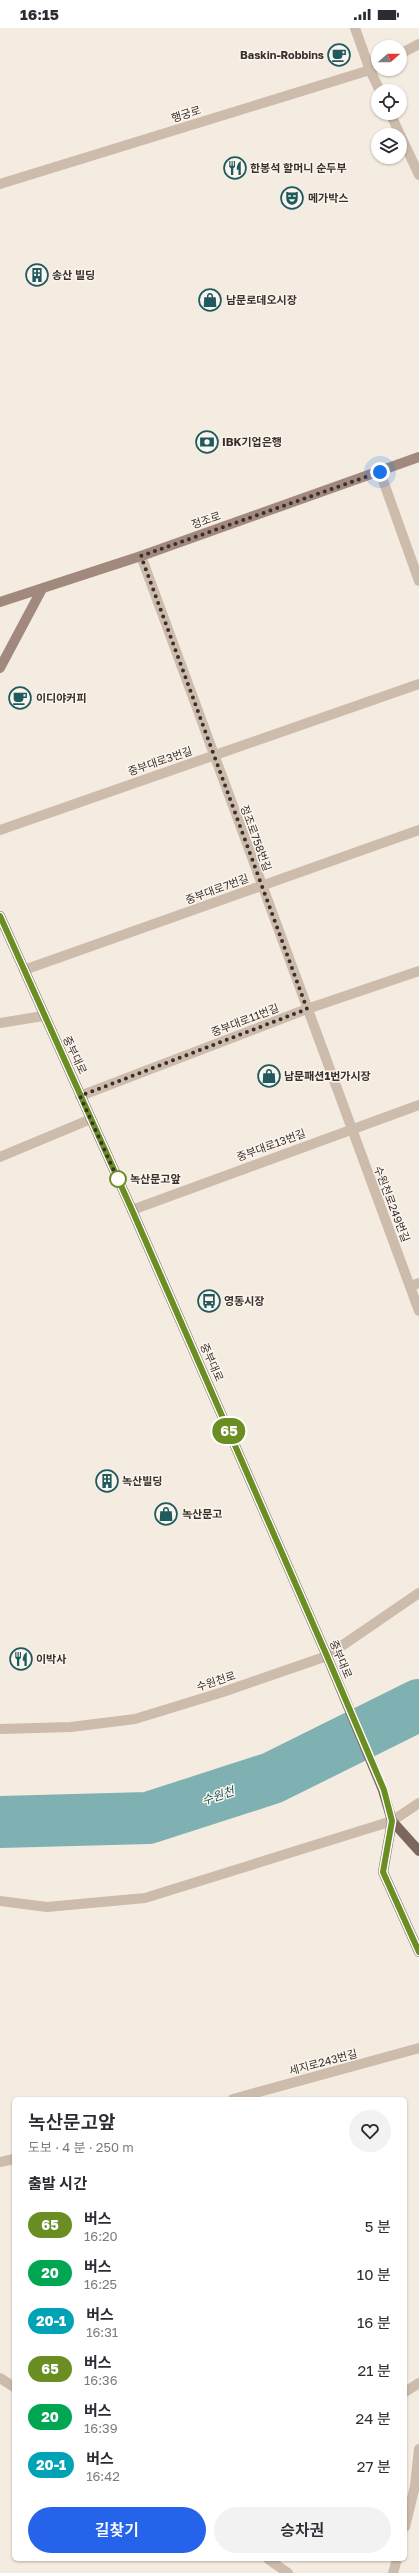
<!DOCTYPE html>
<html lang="ko">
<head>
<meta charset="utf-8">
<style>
	:root { --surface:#fff; --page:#f2f2f3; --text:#2b2b33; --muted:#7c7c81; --accent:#2563eb }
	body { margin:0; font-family:"Golos Text","Noto Sans KR",sans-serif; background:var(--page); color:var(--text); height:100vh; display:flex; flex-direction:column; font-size:15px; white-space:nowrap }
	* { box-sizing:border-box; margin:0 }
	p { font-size:13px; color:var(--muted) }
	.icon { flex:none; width:22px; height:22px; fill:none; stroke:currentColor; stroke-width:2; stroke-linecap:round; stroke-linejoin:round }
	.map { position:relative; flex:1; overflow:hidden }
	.side { position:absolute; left:12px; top:2069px; width:395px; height:464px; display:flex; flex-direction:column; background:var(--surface); border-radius:6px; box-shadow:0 1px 3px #0004 }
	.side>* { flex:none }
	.badge { padding:0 8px; border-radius:13px; font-size:14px; line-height:26px }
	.needle { width:26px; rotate:69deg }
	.buttons { position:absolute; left:371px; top:12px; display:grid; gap:8px }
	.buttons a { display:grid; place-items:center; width:36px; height:36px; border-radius:50%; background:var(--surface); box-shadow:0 1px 3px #0004; font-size:20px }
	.you { position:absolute; width:20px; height:20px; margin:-10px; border:3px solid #fff; border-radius:50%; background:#1a73e8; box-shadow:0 0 0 6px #1a73e833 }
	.map>.badge { position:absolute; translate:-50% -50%; box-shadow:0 0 0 2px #fff }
	h2 { padding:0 16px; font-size:15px; line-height:36px }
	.round { display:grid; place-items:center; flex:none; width:42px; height:42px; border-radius:21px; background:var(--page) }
	.overview { display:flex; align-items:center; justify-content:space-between; height:68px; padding:0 16px }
	h1 { font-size:19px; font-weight:600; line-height:30px }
	.primary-button { display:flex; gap:8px; margin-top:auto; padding:8px 16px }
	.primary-button a { flex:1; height:46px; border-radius:24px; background:var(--accent); color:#fff; font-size:16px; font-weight:600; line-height:46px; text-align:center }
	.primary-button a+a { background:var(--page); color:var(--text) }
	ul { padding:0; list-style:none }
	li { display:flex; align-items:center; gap:12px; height:48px; padding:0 16px }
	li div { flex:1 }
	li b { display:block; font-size:15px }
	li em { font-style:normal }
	li .badge { min-width:44px; font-weight:700; text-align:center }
	.status { display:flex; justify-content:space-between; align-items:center; height:28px; padding:0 20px; background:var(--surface); direction:ltr }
	.status svg { height:11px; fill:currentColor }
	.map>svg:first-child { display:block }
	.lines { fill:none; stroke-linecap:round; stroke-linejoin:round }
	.river { stroke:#7fb0b2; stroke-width:52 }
	.lane { stroke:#cdbbac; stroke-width:10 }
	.street { stroke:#cdbbac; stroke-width:10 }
	.secondary { stroke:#a18a7d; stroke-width:10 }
	.primary { stroke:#7d675c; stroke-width:10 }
	.line-casing { stroke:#fff; stroke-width:9 }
	.line { stroke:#6b8e23; stroke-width:6 }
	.walk { stroke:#3b302b; stroke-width:4; stroke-dasharray:0 7.2 }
	.stop-dot { fill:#fff; stroke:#6b8e23; stroke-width:2 }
	.labels { text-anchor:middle; stroke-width:3; stroke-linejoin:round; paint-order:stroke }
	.poi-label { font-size:11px; font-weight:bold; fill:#3b302b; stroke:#fbf5ee; text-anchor:start }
	.street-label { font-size:11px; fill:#3b302b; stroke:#fbf5ee }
	.stop-label { font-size:11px; font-weight:bold; fill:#3b302b; stroke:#fbf5ee; text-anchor:start }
	.water-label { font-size:12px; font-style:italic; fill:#1f5a5e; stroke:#fbf5ee }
</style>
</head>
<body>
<div class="status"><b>16:15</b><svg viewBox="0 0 49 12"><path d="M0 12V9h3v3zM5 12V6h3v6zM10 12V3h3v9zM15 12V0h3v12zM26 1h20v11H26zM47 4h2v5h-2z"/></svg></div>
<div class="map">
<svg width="419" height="2545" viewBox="0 0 419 2545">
	<rect width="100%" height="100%" fill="#f4ebe1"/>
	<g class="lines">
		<!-- river -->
		<polyline class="river" points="0,1794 148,1790 272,1750 419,1677"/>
		<!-- lane -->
		<g class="lane">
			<polyline points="355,0 370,42"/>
			<polyline points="411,1258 419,1255"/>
		</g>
		<!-- street -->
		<g class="street">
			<polyline points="400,26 419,16"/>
			<polyline points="370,42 380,63"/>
			<polyline points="390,85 419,147"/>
			<polyline points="0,156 370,42 378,38"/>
			<polyline points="380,444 419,553"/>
			<polyline points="141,528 419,1283"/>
			<polyline points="0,802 419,656"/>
			<polyline points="24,942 419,802"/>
			<polyline points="0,995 43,988"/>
			<polyline points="80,1068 307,981 419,943"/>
			<polyline points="0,1129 91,1091"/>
			<polyline points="132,1182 419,1077"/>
			<polyline points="0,1701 71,1699 135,1691 223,1664 327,1628 419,1565"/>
			<polyline points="0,1873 47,1879 145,1870 392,1793 419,1775"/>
			<polyline points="233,2071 419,2020"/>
			<polyline points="0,2134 14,2131"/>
			<polyline points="0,2350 14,2359"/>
			<polyline points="405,2364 419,2355"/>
			<polyline points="405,2499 415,2458 419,2421"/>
			<polyline points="268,2531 288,2545"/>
			<polyline points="393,2545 397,2531"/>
		</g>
		<!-- secondary -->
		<g class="secondary">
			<polyline points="0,574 141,528 419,429"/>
			<polyline points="0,640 42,561"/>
		</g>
		<!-- primary -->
		<g class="primary">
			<polyline points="0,888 132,1182 327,1628 383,1762 392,1793 383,1844 419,1924"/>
			<polyline points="392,1793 419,1823"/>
		</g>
	</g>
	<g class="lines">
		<!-- line casing -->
		<g class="line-casing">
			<polyline id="line" points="0,888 132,1182 327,1628 384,1762 392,1793 383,1844 419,1924"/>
		</g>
		<!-- line -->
		<use href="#line" class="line"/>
		<!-- walk -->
		<polyline class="walk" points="118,1151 120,1156 80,1068 307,981 141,528 380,444"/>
	</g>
	<!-- icons -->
	<defs>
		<g id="cafe-ring" transform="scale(1.15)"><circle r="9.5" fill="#fbf5ee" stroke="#1f5a5e" stroke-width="1.5"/><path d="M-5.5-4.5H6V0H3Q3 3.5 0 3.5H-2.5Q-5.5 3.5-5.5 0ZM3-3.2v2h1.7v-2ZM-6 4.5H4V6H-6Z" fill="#1f5a5e"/></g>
		<g id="restaurant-ring" transform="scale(1.15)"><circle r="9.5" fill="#fbf5ee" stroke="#1f5a5e" stroke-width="1.5"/><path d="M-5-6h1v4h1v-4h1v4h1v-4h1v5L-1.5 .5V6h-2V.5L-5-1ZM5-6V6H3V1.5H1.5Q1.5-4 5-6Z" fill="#1f5a5e"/></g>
		<g id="theatre-ring" transform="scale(1.15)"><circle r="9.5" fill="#fbf5ee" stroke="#1f5a5e" stroke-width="1.5"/><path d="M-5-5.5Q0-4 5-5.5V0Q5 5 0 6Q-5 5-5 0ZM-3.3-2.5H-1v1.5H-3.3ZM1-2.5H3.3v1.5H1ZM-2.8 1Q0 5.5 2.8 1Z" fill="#1f5a5e"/></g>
		<g id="building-ring" transform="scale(1.15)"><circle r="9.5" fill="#fbf5ee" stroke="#1f5a5e" stroke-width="1.5"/><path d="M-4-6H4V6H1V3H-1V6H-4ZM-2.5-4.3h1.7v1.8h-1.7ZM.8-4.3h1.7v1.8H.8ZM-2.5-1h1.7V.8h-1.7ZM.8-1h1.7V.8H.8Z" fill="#1f5a5e"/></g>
		<g id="shop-ring" transform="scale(1.15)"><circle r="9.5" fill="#fbf5ee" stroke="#1f5a5e" stroke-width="1.5"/><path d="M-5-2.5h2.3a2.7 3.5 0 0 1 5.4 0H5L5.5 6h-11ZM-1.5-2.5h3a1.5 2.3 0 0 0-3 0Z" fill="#1f5a5e"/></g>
		<g id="bank-ring" transform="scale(1.15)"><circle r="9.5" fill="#fbf5ee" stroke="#1f5a5e" stroke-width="1.5"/><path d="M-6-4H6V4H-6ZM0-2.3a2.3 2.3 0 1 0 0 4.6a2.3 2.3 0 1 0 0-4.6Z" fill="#1f5a5e"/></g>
		<g id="bus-ring" transform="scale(1.15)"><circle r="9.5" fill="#fbf5ee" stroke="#1f5a5e" stroke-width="1.5"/><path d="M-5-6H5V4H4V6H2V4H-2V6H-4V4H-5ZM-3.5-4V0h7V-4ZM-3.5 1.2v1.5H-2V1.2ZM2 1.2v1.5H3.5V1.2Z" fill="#1f5a5e"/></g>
	</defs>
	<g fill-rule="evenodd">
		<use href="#cafe-ring" x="339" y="27"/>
		<use href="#restaurant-ring" x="235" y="140"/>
		<use href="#theatre-ring" x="292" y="170"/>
		<use href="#building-ring" x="37" y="247"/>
		<use href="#shop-ring" x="210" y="272"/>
		<use href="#bank-ring" x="207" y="414"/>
		<use href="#cafe-ring" x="20" y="670"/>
		<use href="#shop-ring" x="269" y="1048"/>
		<use href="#bus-ring" x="209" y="1273"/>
		<use href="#building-ring" x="107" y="1453"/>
		<use href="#shop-ring" x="166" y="1486"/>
		<use href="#restaurant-ring" x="21" y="1631"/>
	</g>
	<!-- markers -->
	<circle class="stop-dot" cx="118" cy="1151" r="8"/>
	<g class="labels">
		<!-- poi labels -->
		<g class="poi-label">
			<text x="324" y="31" text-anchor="end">Baskin-Robbins</text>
			<text x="250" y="144">한봉석 할머니 순두부</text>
			<text x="308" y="174">메가박스</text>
			<text x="52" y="251">송산 빌딩</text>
			<text x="226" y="276">남문로데오시장</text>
			<text x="222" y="418">IBK기업은행</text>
			<text x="36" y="674">이디야커피</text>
			<text x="284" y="1052">남문패션1번가시장</text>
			<text x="224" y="1277">영동시장</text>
			<text x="122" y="1457">녹산빌딩</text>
			<text x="182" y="1490">녹산문고</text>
			<text x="36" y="1635">이박사</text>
		</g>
		<!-- street labels -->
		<g class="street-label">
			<text transform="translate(186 86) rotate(-17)" y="4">행궁로</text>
			<text transform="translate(206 492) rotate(-19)" y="4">정조로</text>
			<text transform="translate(160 733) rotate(-19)" y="4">중부대로3번길</text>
			<text transform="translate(256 810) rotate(70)" y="4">정조로758번길</text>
			<text transform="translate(217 861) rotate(-20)" y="4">중부대로7번길</text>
			<text transform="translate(245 992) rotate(-21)" y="4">중부대로11번길</text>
			<text transform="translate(75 1027) rotate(65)" y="4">중부대로</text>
			<text transform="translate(271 1117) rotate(-20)" y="4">중부대로13번길</text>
			<text transform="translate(392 1176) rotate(69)" y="4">수원천로249번길</text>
			<text transform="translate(212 1334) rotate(66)" y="4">중부대로</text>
			<text transform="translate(341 1631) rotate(67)" y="4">중부대로</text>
			<text transform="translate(216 1653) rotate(-18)" y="4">수원천로</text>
			<text transform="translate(323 2034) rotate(-15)" y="4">세지로243번길</text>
		</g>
		<!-- stop labels -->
		<g class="stop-label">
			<text x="130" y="1155">녹산문고앞</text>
		</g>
		<!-- water labels -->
		<g class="water-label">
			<text transform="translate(218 1768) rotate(-18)" y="4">수원천</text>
		</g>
	</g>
</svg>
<div class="buttons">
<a><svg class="needle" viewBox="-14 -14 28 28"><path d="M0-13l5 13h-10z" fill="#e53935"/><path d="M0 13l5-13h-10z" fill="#7c7c81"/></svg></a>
<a><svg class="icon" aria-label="locate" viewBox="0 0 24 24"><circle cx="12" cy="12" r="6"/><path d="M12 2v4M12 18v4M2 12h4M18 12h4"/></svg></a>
<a><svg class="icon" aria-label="layers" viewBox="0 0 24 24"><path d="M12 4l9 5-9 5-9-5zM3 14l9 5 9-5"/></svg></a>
</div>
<div class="you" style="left:380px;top:444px"></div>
<b class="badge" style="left:229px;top:1403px;background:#6b8e23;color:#fff">65</b>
<section class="side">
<div class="overview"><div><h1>녹산문고앞</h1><p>도보 · 4 분 · 250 m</p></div><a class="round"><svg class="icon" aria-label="heart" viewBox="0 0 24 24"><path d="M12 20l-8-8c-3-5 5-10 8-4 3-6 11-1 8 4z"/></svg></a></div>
<h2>출발 시간</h2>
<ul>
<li><span class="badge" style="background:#6b8e23;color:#fff">65</span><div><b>버스</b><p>16:20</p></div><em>5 분</em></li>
<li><span class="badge" style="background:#00a651;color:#fff">20</span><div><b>버스</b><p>16:25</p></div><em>10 분</em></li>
<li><span class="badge" style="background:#00a3b4;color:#fff">20-1</span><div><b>버스</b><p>16:31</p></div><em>16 분</em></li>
<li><span class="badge" style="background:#6b8e23;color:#fff">65</span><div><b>버스</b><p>16:36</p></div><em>21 분</em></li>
<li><span class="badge" style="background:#00a651;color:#fff">20</span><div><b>버스</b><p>16:39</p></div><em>24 분</em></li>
<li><span class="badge" style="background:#00a3b4;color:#fff">20-1</span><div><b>버스</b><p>16:42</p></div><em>27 분</em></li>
</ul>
<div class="primary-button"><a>길찾기</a><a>승차권</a></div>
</section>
</div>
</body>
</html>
